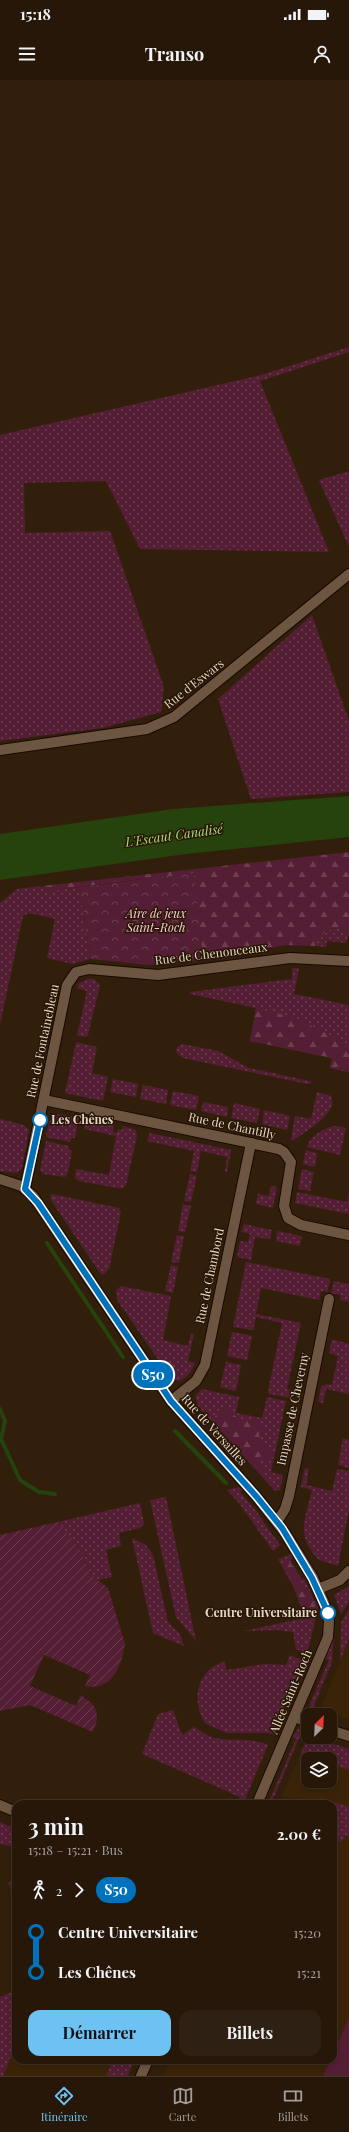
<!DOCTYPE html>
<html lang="fr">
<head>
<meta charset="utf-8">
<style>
	:root { --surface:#261708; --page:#2e2012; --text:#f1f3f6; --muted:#a49f9c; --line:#423629; --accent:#6ec2f3 }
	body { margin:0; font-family:"Playfair Display",serif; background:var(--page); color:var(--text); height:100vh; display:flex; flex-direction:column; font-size:15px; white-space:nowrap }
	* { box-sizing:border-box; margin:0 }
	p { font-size:13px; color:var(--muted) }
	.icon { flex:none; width:22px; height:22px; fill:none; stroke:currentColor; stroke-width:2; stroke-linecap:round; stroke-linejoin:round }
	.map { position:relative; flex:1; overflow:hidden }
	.panel { position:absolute; left:12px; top:1720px; width:325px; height:264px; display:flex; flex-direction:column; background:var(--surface); border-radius:12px; box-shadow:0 2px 6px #0003,0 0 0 1px var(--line) }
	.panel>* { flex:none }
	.badge { padding:0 8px; border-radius:13px; font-size:14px; line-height:26px }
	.needle { width:26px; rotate:24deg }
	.fabs { position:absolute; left:301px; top:1628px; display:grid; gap:8px }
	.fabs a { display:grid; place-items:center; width:36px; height:36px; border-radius:8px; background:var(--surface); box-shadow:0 2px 6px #0003,0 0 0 1px var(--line); font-size:20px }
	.map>.badge { position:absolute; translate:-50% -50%; box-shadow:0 0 0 2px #fff }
	.legs { display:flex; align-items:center; gap:6px; height:44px; padding:0 16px; font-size:13px }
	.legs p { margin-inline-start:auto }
	.overview { display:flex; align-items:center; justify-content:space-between; height:68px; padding:0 16px }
	h1 { font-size:22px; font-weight:700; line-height:30px }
	.action { display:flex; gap:8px; margin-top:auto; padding:8px 16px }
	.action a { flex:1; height:46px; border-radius:12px; background:var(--accent); color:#111; font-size:16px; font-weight:700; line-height:46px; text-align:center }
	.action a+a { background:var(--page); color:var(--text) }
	ul { padding:0 16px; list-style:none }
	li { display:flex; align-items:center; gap:14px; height:40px; font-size:15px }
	li i { display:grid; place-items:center; width:6px; height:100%; margin:0 5px; background:currentColor }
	li i::after { content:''; width:10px; height:10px; margin:-5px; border:3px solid; border-radius:50%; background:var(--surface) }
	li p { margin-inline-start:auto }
	li:first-child i { background:linear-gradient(#0000 50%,currentColor 0) }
	li:last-child i { background:linear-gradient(currentColor 50%,#0000 0) }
	.status { display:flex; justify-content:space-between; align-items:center; height:28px; padding:0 20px; background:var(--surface); direction:ltr }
	.status svg { height:11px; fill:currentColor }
	header { display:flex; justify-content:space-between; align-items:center; height:52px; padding:0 16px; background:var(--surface); font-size:18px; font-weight:700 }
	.dock { display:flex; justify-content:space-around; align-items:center; height:56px; border-top:1px solid var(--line); background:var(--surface); font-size:11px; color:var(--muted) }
	.dock a { display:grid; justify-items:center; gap:2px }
	.dock .current { color:var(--accent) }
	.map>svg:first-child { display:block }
	.built { fill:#3b2308 }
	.grass { fill:url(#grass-dots) }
	.forest { fill:url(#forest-firs) }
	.park { fill:url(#park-crowns) }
	.garden { fill:url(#garden-furrows) }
	.pitch { fill:#541e34 }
	.water { fill:#26420d }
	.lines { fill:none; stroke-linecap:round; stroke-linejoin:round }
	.stream { stroke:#26420d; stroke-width:4 }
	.minor-casing { stroke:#190800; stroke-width:12 }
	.minor { stroke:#6d5641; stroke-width:10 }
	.line-1-casing { stroke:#fff; stroke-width:9 }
	.line-1 { stroke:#0072bc; stroke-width:6 }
	.stop-1-dot { fill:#fff; stroke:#0072bc; stroke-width:2 }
	.labels { text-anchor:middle; stroke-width:3; stroke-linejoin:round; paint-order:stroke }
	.street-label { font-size:12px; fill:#e3d6ca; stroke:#281603 }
	.park-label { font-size:12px; font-style:italic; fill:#f7cad8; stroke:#281603 }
	.stop-label { font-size:12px; font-weight:bold; fill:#e3d6ca; stroke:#281603; text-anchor:start }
	.water-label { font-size:13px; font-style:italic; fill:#a4dc7e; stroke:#281603 }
</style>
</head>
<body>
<div class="status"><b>15:18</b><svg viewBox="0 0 49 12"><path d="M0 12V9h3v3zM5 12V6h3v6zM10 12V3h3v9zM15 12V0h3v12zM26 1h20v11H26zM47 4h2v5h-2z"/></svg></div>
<header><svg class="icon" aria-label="menu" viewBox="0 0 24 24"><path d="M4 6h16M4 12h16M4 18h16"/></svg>Transo<svg class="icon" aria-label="person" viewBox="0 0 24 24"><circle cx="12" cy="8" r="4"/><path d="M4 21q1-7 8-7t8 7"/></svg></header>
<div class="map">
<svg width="349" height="1996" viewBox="0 0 349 1996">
	<defs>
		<pattern id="grass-dots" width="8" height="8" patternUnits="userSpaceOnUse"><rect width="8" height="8" fill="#541e34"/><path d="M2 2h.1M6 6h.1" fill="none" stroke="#6c3e50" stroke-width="1.8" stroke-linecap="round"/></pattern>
		<pattern id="forest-firs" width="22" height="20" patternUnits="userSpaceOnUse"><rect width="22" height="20" fill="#541e34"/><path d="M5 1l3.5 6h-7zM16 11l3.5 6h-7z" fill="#6c3e50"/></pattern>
		<pattern id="park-crowns" width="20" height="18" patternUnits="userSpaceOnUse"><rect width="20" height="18" fill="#541e34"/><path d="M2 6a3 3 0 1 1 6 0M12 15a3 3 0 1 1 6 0" fill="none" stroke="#6c3e50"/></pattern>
		<pattern id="garden-furrows" width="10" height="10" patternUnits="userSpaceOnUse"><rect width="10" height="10" fill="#541e34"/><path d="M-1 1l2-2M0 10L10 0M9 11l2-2" fill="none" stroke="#6c3e50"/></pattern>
	</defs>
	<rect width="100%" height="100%" fill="#321f0b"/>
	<!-- built -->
	<g class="built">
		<polygon points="349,1559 349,1640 320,1631"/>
		<polygon points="300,1675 314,1679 308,1679 308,1701 330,1701 330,1684 349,1690 349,1937 333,1974 333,1724 279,1724"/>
		<polygon points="16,1934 16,1980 129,1980 122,1996 0,1996"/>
		<polygon points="171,1980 330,1980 323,1996 164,1996"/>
	</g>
	<!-- grass -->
	<g class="grass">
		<polygon points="349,267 349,272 260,301 329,472 140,469 106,401 24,403 25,453 110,451 164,607 161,632 102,648 0,661 0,355 261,295"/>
		<polygon points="349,391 349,467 319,400"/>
		<polygon points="312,535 349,641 349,712 251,719 218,619"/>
		<polygon points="42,806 46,811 80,807 90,879 72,884 47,878 55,839 29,833 23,836 0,945 0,823 17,809"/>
		<path d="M338 847 343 848 349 854 346 863 327 861 326 867 315 866C320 854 326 850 338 847Z"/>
		<polygon points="292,888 299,888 294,914 349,925 349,992 330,988 332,978 250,961 256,928 190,914 190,912 292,899"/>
		<polygon points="88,899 94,899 100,905 88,955 86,957 77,956 87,911 77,908 79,903"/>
		<polygon points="76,962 97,967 92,993 108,997 103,1021 65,1013"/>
		<polygon points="182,964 218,971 249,988 310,1001 312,1003 308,1004 183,978 176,972 177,967"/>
		<polygon points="113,999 138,1004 136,1017 110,1012"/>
		<polygon points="143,1005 168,1010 166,1024 140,1019"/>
		<polygon points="173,1011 199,1016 196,1030 170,1025"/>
		<path d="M317 1012 331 1016C340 1032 306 1051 294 1060H291L295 1036 311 1039Z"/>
		<polygon points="203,1022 228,1027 227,1037 201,1031"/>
		<polygon points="234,1023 260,1029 257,1043 231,1038"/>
		<polygon points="264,1030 290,1036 287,1050 262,1044"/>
		<path d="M60 1034 79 1038 75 1058H72L70 1062 46 1057C48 1048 48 1036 60 1034Z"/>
		<polygon points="0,1039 24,1045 29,1050 22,1088 17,1093 0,1091"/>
		<polygon points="91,1040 114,1045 113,1052 117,1053 118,1049 122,1050 123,1046 136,1050 137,1056 126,1105 123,1109 79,1101 75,1098 76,1089 109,1095 116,1056 84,1049 86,1043"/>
		<path d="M337 1046 346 1048 340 1075 307 1067C309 1056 327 1046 337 1046Z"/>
		<polygon points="150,1053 231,1070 227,1092 225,1092 227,1077 201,1071 197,1092 190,1091 194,1071 147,1061"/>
		<polygon points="46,1061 69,1066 69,1070 72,1071 68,1093 65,1097 43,1094 40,1090"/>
		<polygon points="306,1070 317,1073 315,1087 303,1084"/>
		<polygon points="302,1089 314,1092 310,1111 298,1109"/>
		<polygon points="190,1094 197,1096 191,1122 184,1121"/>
		<polygon points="271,1106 277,1107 273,1128 256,1124 258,1114 269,1116"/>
		<polygon points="297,1112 347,1122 349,1112 349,1134 295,1123"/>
		<polygon points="52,1114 119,1128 121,1132 109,1189 103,1195 100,1193 51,1120 50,1116"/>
		<polygon points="183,1124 191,1126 185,1152 178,1151"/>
		<polygon points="244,1144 272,1150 270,1159 255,1157 251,1180 237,1177 240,1161 248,1162 250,1154 242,1152"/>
		<polygon points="277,1151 302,1156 300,1166 276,1161"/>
		<polygon points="177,1155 184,1156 179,1183 171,1182"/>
		<polygon points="246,1182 330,1199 328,1212 321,1211 319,1220 261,1208 256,1234 301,1243 287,1309 299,1312 298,1316 291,1318 269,1314 268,1311 282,1243 256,1237 253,1250 233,1247"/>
		<polygon points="171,1185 178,1187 173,1213 165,1211"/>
		<polygon points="334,1201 349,1204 349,1222 340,1220 341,1215 331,1213"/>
		<path d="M121 1206 171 1216 163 1260 188 1266 191 1253 194 1254 188 1281 195 1283C192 1291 187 1298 179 1301L171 1298 117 1220 116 1210Z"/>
		<polygon points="232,1252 252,1256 247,1280 227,1276"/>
		<polygon points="332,1259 349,1264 349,1314 326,1309 323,1323 318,1322 321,1307 327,1304 332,1305 338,1276 329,1273"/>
		<polygon points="226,1282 241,1285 236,1311 220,1307"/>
		<polygon points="202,1309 239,1317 236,1333 262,1338 267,1317 286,1321 271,1392 283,1395 280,1410 275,1411 198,1326 195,1316"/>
		<polygon points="343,1358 349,1360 349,1388 338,1385"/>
		<path d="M305 1388 309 1389 306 1405 332 1411 337 1389 349 1391V1430L338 1486 319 1480C295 1455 305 1440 312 1410L301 1407Z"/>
		<polygon points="239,1407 242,1410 240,1412 257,1432 280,1465 273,1471 239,1423 227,1410"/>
		<polygon points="166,1417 196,1561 176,1537 150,1420"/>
		<polygon points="140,1423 144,1444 140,1448 119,1453 121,1466 106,1470 112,1497 98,1500 91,1495 81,1471 58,1442"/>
		<polygon points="132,1458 146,1465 153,1475 168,1542 180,1554 184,1566 153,1553"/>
		<polygon points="291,1474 293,1478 290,1480 302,1499 304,1498 318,1528 307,1574 296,1569 293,1552 277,1550 244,1551 305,1538 294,1508 278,1479"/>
		<polygon points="349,1506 349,1522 341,1534 334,1515"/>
		<polygon points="349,1529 349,1559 340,1581 341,1543"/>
		<polygon points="334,1552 332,1582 313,1628 309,1626 329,1580 325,1579"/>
		<path d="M290 1575 304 1581 273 1654 268 1653H227L206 1644C194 1628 194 1602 211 1588 215 1585 221 1583 225 1581L226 1590 265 1584 286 1585Z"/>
		<path d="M173 1630 182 1655 194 1647C202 1651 208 1657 216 1658 236 1662 249 1657 268 1665L243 1724H237L240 1717 142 1674 158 1634Z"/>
		<polygon points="298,1649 303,1649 271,1724 268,1724 296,1659 292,1657"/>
		<polygon points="313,1657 349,1669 349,1690 330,1684 330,1679 314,1679 300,1675 307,1659"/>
		<polygon points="321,1718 349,1727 349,1757 345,1755 342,1762 333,1758 333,1724 319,1724"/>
		<polygon points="0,1742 16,1749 16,1817 14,1817 8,1803 14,1801 15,1767 0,1764"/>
		<polygon points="16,1910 16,1964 3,1996 0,1996 0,1917"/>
		<polygon points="113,1980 134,1980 128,1996 106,1996"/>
	</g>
	<!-- forest -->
	<g class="forest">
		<path d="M349 772V854L343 848C329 846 320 854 315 866L286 865 203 880 200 853 142 799 46 811 42 806Z"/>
		<polygon points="256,928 295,938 349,965 349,992 330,988 332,978 250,961"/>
		<path d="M222 1327 229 1329C243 1349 252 1333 265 1346L264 1349 258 1354 271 1374 269 1382 263 1380 260 1376C257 1382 261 1388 265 1392L264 1397 215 1344 214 1338Z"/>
		<polygon points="290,1482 315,1526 310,1543 307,1542 295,1508 283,1485"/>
	</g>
	<!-- park -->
	<polygon class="park" points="194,793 203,880 149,885 90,879 80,807"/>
	<!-- garden -->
	<path class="garden" d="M58 1442 81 1471 91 1495 108 1508 125 1564C122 1586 111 1612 85 1606L90 1595 44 1575 30 1606 76 1626 81 1615C97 1626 101 1633 93 1652L30 1625 0 1631V1455Z"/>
	<!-- pitch -->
	<polygon class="pitch" points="349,1937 349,1996 323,1996 330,1980 333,1980 333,1974"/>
	<!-- water -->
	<polygon class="water" points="349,716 349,757 186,774 0,800 0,754 173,729"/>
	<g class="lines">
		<!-- stream -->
		<g class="stream">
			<polyline points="47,1163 123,1277"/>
			<polyline points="0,1329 5,1341 1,1359 20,1400 39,1412 55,1414"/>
			<polyline points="175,1351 226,1403"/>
		</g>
		<!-- minor casing -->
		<g class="minor-casing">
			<g id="minor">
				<polyline points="0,670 147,649 174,637 349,494"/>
				<polyline points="44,1020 279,1069 284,1072 291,1082 284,1126 288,1138 301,1145 349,1155"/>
				<polyline points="0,1099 21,1106 33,1116 171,1321 256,1416 285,1453 313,1498 324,1523 329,1541 328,1557 257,1724"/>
				<polyline points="25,1109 67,905 76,892 89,889 158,895 290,878 349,881"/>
				<polyline points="171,1321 196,1301 205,1285 251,1063"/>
				<polyline points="277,1442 285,1429 289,1416 329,1219"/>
				<polyline points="318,1509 340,1500 349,1491"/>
				<polyline points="295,1637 308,1642"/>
				<polyline points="330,1650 349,1656"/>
				<polyline points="0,1725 16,1732"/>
				<polyline points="141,1996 148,1980"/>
			</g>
		</g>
		<!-- minor -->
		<use href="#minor" class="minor"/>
	</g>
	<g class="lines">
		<!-- line-1 casing -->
		<g class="line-1-casing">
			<polyline id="line-1" points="40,1040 25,1109 38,1123 171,1321 256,1416 282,1448 312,1498 328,1533"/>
		</g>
		<!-- line-1 -->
		<use href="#line-1" class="line-1"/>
	</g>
	<!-- markers -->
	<g class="stop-1-dot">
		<circle cx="40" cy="1040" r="7"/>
		<circle cx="328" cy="1533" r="7"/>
	</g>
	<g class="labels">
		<!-- street labels -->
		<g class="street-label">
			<text transform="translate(194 604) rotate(-38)" y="4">Rue d'Eswars</text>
			<text transform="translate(211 874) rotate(-7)" y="4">Rue de Chenonceaux</text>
			<text transform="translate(43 961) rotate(-78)" y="4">Rue de Fontainebleau</text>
			<text transform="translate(232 1046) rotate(12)" y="4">Rue de Chantilly</text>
			<text transform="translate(210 1196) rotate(-78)" y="4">Rue de Chambord</text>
			<text transform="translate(293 1329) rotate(-78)" y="4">Impasse de Cheverny</text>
			<text transform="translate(214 1350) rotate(48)" y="4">Rue de Versailles</text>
			<text transform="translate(291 1612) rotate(-67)" y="4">Allée Saint-Roch</text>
		</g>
		<!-- park labels -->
		<g class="park-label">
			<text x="156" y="838">Aire de jeux<tspan x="156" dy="14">Saint-Roch</tspan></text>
		</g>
		<!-- stop labels -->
		<g class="stop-label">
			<text x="51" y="1044">Les Chênes</text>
			<text x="317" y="1537" text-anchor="end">Centre Universitaire</text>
		</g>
		<!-- water labels -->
		<g class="water-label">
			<text transform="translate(174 755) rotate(-8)" y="5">L'Escaut Canalisé</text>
		</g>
	</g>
</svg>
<div class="fabs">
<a><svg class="needle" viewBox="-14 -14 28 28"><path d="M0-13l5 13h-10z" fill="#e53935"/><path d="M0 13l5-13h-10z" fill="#a49f9c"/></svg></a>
<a><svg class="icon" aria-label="layers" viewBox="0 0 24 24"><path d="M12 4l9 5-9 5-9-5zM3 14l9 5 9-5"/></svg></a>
</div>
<b class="badge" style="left:153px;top:1295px;background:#0072bc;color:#fff">S50</b>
<section class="panel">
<div class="overview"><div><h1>3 min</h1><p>15:18 – 15:21 · Bus</p></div><b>2.00 €</b></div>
<div class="legs"><svg class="icon" aria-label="walk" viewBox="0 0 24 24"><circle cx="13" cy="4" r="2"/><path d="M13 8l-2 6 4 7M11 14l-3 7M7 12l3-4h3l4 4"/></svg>2<svg class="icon" aria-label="forward" viewBox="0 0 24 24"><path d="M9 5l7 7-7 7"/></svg><b class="badge" style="background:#0072bc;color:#fff">S50</b></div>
<ul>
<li><i style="color:#0072bc"></i><b>Centre Universitaire</b><p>15:20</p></li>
<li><i style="color:#0072bc"></i><b>Les Chênes</b><p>15:21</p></li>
</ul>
<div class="action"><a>Démarrer</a><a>Billets</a></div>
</section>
</div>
<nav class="dock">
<a class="current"><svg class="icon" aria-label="directions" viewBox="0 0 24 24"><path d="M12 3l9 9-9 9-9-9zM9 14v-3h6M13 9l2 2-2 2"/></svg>Itinéraire</a>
<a><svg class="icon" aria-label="map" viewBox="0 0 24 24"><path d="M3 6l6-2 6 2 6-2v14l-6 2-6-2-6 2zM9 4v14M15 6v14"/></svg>Carte</a>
<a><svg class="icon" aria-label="tickets" viewBox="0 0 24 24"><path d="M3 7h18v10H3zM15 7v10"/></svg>Billets</a>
</nav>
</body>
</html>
